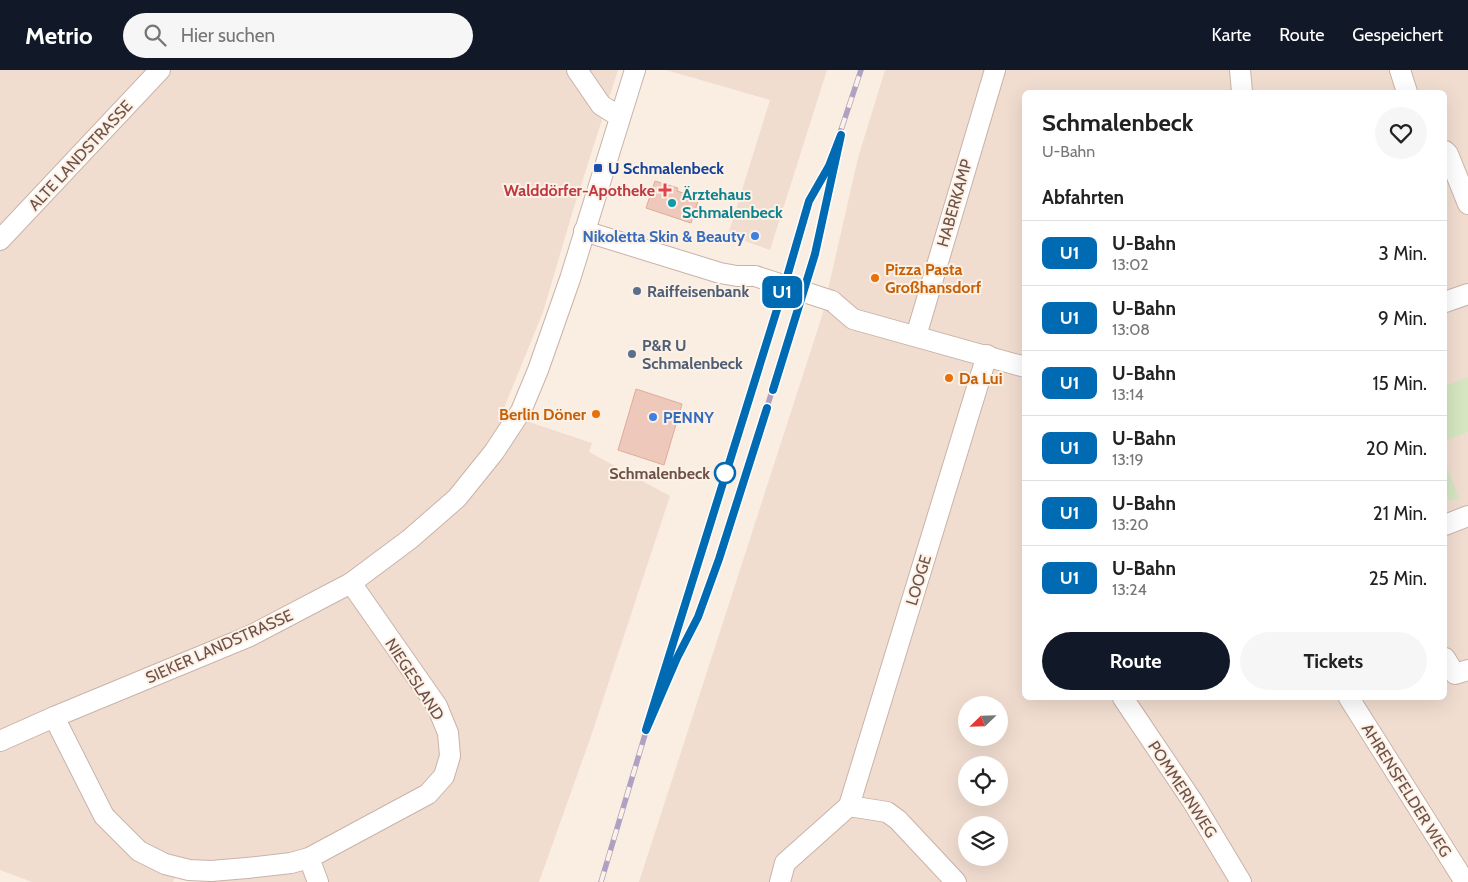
<!DOCTYPE html>
<html lang="de">
<head>
<meta charset="utf-8">
<style>
	:root { --surface:#fff; --page:#f6f6f6; --text:#222; --muted:#767676; --line:#e0e0e0; --accent:#111827 }
	body { margin:0; font-family:Cabin,sans-serif; background:var(--page); color:var(--text); height:100vh; display:flex; flex-direction:column; font-size:19px; white-space:nowrap }
	* { box-sizing:border-box; margin:0 }
	p { font-size:16px; color:var(--muted) }
	.icon { flex:none; width:28px; height:28px; fill:none; stroke:currentColor; stroke-width:2; stroke-linecap:round; stroke-linejoin:round }
	.map { position:relative; flex:1; overflow:hidden }
	.details { position:absolute; left:1022px; top:20px; width:425px; height:610px; display:flex; flex-direction:column; background:var(--surface); border-radius:8px; box-shadow:0 5px 20px #0002 }
	.details>* { flex:none }
	.badge { padding:0 10px; border-radius:8px; font-size:18px; line-height:32px }
	.needle { width:32px; rotate:247deg }
	.controls { position:absolute; left:958px; top:626px; display:grid; gap:10px }
	.controls a { display:grid; place-items:center; width:50px; height:50px; border-radius:50%; background:var(--surface); box-shadow:0 5px 20px #0002; font-size:25px }
	.map>.badge { position:absolute; translate:-50% -50%; box-shadow:0 0 0 2px #fff }
	h2 { padding:0 20px; font-size:19px; line-height:45px }
	.round { display:grid; place-items:center; flex:none; width:52px; height:52px; border-radius:26px; background:var(--page) }
	.head { display:flex; align-items:center; justify-content:space-between; height:85px; padding:0 20px }
	h1 { font-size:24px; font-weight:700; line-height:38px }
	.primary-button { display:flex; gap:10px; margin-top:auto; padding:10px 20px }
	.primary-button a { flex:1; height:58px; border-radius:30px; background:var(--accent); color:#fff; font-size:20px; font-weight:700; line-height:58px; text-align:center }
	.primary-button a+a { background:var(--page); color:var(--text) }
	ul { padding:0; list-style:none }
	li { display:flex; align-items:center; gap:15px; height:65px; padding:0 20px; border-top:1px solid var(--line) }
	li div { flex:1 }
	li b { display:block; font-size:19px }
	li em { font-style:normal }
	li .badge { min-width:55px; font-weight:700; text-align:center }
	header { display:flex; align-items:center; gap:30px; box-sizing:border-box; height:70px; padding:0 25px; background:var(--accent); color:#fff }
	header strong { font-size:24px }
	nav { display:flex; gap:28px; margin-inline-start:auto; font-size:18px }
	.search { width:350px; height:45px; background:var(--page); display:flex; align-items:center; gap:12px; box-sizing:border-box; padding:0 18px; border-radius:28px; color:var(--muted); font-size:19px }
	.map>svg:first-child { display:block }
	.residential { fill:#f1ddd0; fill-rule:evenodd }
	.green { fill:#d5e6c1 }
	.building { fill:#edc8bb; stroke:#deac9c }
	.lines { fill:none; stroke-linecap:round; stroke-linejoin:round }
	.minor-casing { stroke:#c9b3a9; stroke-width:22 }
	.minor { stroke:#fff; stroke-width:20 }
	.rail-casing { stroke:#aea1c1; stroke-width:5.5 }
	.rail { stroke:#fdf1e6; stroke-width:4; stroke-dasharray:11; stroke-linecap:butt }
	.minor-bridge-casing { stroke:#c9b3a9; stroke-width:22; stroke-linecap:butt }
	.minor-bridge { stroke:#fff; stroke-width:20 }
	.line-casing { stroke:#fff; stroke-width:11 }
	.line { stroke:#006ab3; stroke-width:8 }
	.transit-dot { fill:#1a4fb4; stroke:#fdf1e6; stroke-width:2 }
	.health-dot { fill:#e0444e; stroke:#fdf1e6; stroke-width:2 }
	.culture-dot { fill:#0f9aa8; stroke:#fdf1e6; stroke-width:2 }
	.shop-dot { fill:#3f7fe0; stroke:#fdf1e6; stroke-width:2 }
	.food-dot { fill:#e8710a; stroke:#fdf1e6; stroke-width:2 }
	.service-dot { fill:#5c6f8a; stroke:#fdf1e6; stroke-width:2 }
	.stop-dot { fill:#fff; stroke:#006ab3; stroke-width:2.5 }
	.labels { text-anchor:middle; stroke-width:4; stroke-linejoin:round; paint-order:stroke }
	.street-label { font-size:16px; fill:#6e524a; stroke:#fdf1e6 }
	.transit-label { font-size:16px; font-weight:bold; fill:#164399; stroke:#fdf1e6; text-anchor:start }
	.health-label { font-size:16px; font-weight:bold; fill:#be3a42; stroke:#fdf1e6; text-anchor:end }
	.culture-label { font-size:16px; font-weight:bold; fill:#0d838f; stroke:#fdf1e6; text-anchor:start }
	.shop-label { font-size:16px; font-weight:bold; fill:#366cbe; stroke:#fdf1e6; text-anchor:end }
	.food-label { font-size:16px; font-weight:bold; fill:#c56008; stroke:#fdf1e6; text-anchor:start }
	.service-label { font-size:16px; font-weight:bold; fill:#4e5e75; stroke:#fdf1e6; text-anchor:start }
	.stop-label { font-size:16px; font-weight:bold; fill:#6e524a; stroke:#fdf1e6; text-anchor:end }
</style>
</head>
<body>
<header>
<strong>Metrio</strong>
<div class="search"><svg class="icon" aria-label="search" viewBox="0 0 24 24"><circle cx="10" cy="10" r="6"/><path d="M15 15l6 6"/></svg>Hier suchen</div>
<nav><a>Karte</a><a>Route</a><a>Gespeichert</a></nav>
</header>
<div class="map">
<svg width="1468" height="812" viewBox="0 0 1468 812">
	<rect width="100%" height="100%" fill="#faede1"/>
	<!-- residential -->
	<g class="residential">
		<polygon points="0,0 618,0 574,137 543,242 502,343 592,373 589,382 670,426 590,669 539,812 208,812 209,807 176,806 173,812 32,812 0,800"/>
		<polygon points="666,0 827,0 770,180 728,165 770,30"/>
		<path d="M885 0H1468V812H639L822 246 858 88ZM1025 22H1445V628H1025ZM966 635H999V668H966ZM966 695H999V728H966ZM966 755H999V788H966Z"/>
	</g>
	<!-- green -->
	<g class="green">
		<polygon points="1468,307 1468,362 1445,371 1445,316"/>
		<polygon points="1445,391 1459,429 1449,430 1445,421"/>
	</g>
	<!-- building -->
	<g class="building">
		<polygon points="655,111 678,118 677,121 699,128 691,153 646,138"/>
		<polygon points="636,319 682,334 664,395 618,380"/>
	</g>
	<g class="lines">
		<!-- minor casing -->
		<g class="minor-casing">
			<g id="minor">
				<polyline points="577,0 601,35 620,47"/>
				<polyline points="1240,0 1242,22"/>
				<polyline points="1400,0 1407,22"/>
				<polyline points="1445,81 1448,84 1468,134"/>
				<polyline points="584,161 720,203 737,206 755,206"/>
				<polyline points="0,170 160,0"/>
				<polyline points="832,231 853,249 1025,297"/>
				<polyline points="1445,232 1468,224"/>
				<polyline points="916,266 995,0"/>
				<polyline points="1445,455 1468,446"/>
				<polyline points="1445,588 1455,604 1468,600"/>
				<polyline points="1123,628 1193,732 1241,812"/>
				<polyline points="1349,628 1465,812"/>
				<polyline points="54,647 104,746 139,781 165,794 189,800 211,801 247,798 291,793 309,788 428,724 444,706 450,686 448,663 437,636 351,513"/>
				<polyline points="0,671 54,647 250,566 351,513 410,469 457,428 494,382 521,341 538,300 570,209 635,0"/>
				<polyline points="849,736 987,285"/>
				<polyline points="849,736 887,742 898,750 956,812"/>
				<polyline points="309,788 318,812"/>
				<polyline points="780,812 785,793 849,736"/>
			</g>
		</g>
		<!-- minor -->
		<use href="#minor" class="minor"/>
		<!-- rail casing -->
		<g class="rail-casing">
			<g id="rail">
				<polyline points="666,614 696,550 719,489 815,185 836,90"/>
				<polyline points="601,812 681,544 784,217 809,131 829,96 861,0"/>
			</g>
		</g>
		<!-- rail -->
		<use href="#rail" class="rail"/>
		<!-- minor-bridge casing -->
		<g class="minor-bridge-casing">
			<polyline id="minor-bridge" points="755,206 832,231"/>
		</g>
		<!-- minor-bridge -->
		<use href="#minor-bridge" class="minor-bridge"/>
	</g>
	<g class="lines">
		<!-- line casing -->
		<g class="line-casing">
			<polyline id="line" points="767,338 719,489 698,547 677,588 646,660 784,217 809,131 829,96 841,65 815,184 773,320"/>
		</g>
		<!-- line -->
		<use href="#line" class="line"/>
	</g>
	<!-- markers -->
	<rect class="transit-dot" x="593" y="93" width="10" height="10" rx="2.5"/>
	<path class="health-dot" d="M662.5 112.5h5v5h5v5h-5v5h-5v-5h-5v-5h5z"/>
	<circle class="culture-dot" cx="672" cy="133" r="5"/>
	<g class="shop-dot">
		<circle cx="755" cy="166" r="5"/>
		<circle cx="653" cy="347" r="5"/>
	</g>
	<g class="food-dot">
		<circle cx="875" cy="208" r="5"/>
		<circle cx="949" cy="308" r="5"/>
		<circle cx="596" cy="344" r="5"/>
	</g>
	<g class="service-dot">
		<circle cx="637" cy="221" r="5"/>
		<circle cx="632" cy="284" r="5"/>
	</g>
	<circle class="stop-dot" cx="725" cy="403" r="10"/>
	<g class="labels">
		<!-- street labels -->
		<g class="street-label">
			<text transform="translate(80 85) rotate(-47)" y="6">ALTE LANDSTRASSE</text>
			<text transform="translate(954 133) rotate(-74)" y="6">HABERKAMP</text>
			<text transform="translate(918 510) rotate(-73)" y="6">LOOGE</text>
			<text transform="translate(219 576) rotate(-24)" y="6">SIEKER LANDSTRASSE</text>
			<text transform="translate(415 609) rotate(57)" y="6">NIEGESLAND</text>
			<text transform="translate(1183 719) rotate(57)" y="6">POMMERNWEG</text>
			<text transform="translate(1407 720) rotate(58)" y="6">AHRENSFELDER WEG</text>
		</g>
		<!-- transit labels -->
		<g class="transit-label">
			<text x="608" y="104">U Schmalenbeck</text>
		</g>
		<!-- health labels -->
		<g class="health-label">
			<text x="655" y="126">Walddörfer-Apotheke</text>
		</g>
		<!-- culture labels -->
		<g class="culture-label">
			<text x="682" y="130">Ärztehaus<tspan x="682" dy="18">Schmalenbeck</tspan></text>
		</g>
		<!-- shop labels -->
		<g class="shop-label">
			<text x="745" y="172">Nikoletta Skin &amp; Beauty</text>
			<text x="663" y="353" text-anchor="start">PENNY</text>
		</g>
		<!-- food labels -->
		<g class="food-label">
			<text x="885" y="205">Pizza Pasta<tspan x="885" dy="18">Großhansdorf</tspan></text>
			<text x="959" y="314">Da Lui</text>
			<text x="586" y="350" text-anchor="end">Berlin Döner</text>
		</g>
		<!-- service labels -->
		<g class="service-label">
			<text x="647" y="227">Raiffeisenbank</text>
			<text x="642" y="281">P&amp;R U<tspan x="642" dy="18">Schmalenbeck</tspan></text>
		</g>
		<!-- stop labels -->
		<g class="stop-label">
			<text x="710" y="409">Schmalenbeck</text>
		</g>
	</g>
</svg>
<div class="controls">
<a><svg class="needle" viewBox="-14 -14 28 28"><path d="M0-13l5 13h-10z" fill="#e53935"/><path d="M0 13l5-13h-10z" fill="#767676"/></svg></a>
<a><svg class="icon" aria-label="locate" viewBox="0 0 24 24"><circle cx="12" cy="12" r="6"/><path d="M12 2v4M12 18v4M2 12h4M18 12h4"/></svg></a>
<a><svg class="icon" aria-label="layers" viewBox="0 0 24 24"><path d="M12 4l9 5-9 5-9-5zM3 14l9 5 9-5"/></svg></a>
</div>
<b class="badge" style="left:782px;top:222px;background:#006ab3;color:#fff">U1</b>
<section class="details">
<div class="head"><div><h1>Schmalenbeck</h1><p>U-Bahn</p></div><a class="round"><svg class="icon" aria-label="heart" viewBox="0 0 24 24"><path d="M12 20l-8-8c-3-5 5-10 8-4 3-6 11-1 8 4z"/></svg></a></div>
<h2>Abfahrten</h2>
<ul>
<li><span class="badge" style="background:#006ab3;color:#fff">U1</span><div><b>U-Bahn</b><p>13:02</p></div><em>3 Min.</em></li>
<li><span class="badge" style="background:#006ab3;color:#fff">U1</span><div><b>U-Bahn</b><p>13:08</p></div><em>9 Min.</em></li>
<li><span class="badge" style="background:#006ab3;color:#fff">U1</span><div><b>U-Bahn</b><p>13:14</p></div><em>15 Min.</em></li>
<li><span class="badge" style="background:#006ab3;color:#fff">U1</span><div><b>U-Bahn</b><p>13:19</p></div><em>20 Min.</em></li>
<li><span class="badge" style="background:#006ab3;color:#fff">U1</span><div><b>U-Bahn</b><p>13:20</p></div><em>21 Min.</em></li>
<li><span class="badge" style="background:#006ab3;color:#fff">U1</span><div><b>U-Bahn</b><p>13:24</p></div><em>25 Min.</em></li>
</ul>
<div class="primary-button"><a>Route</a><a>Tickets</a></div>
</section>
</div>
</body>
</html>
